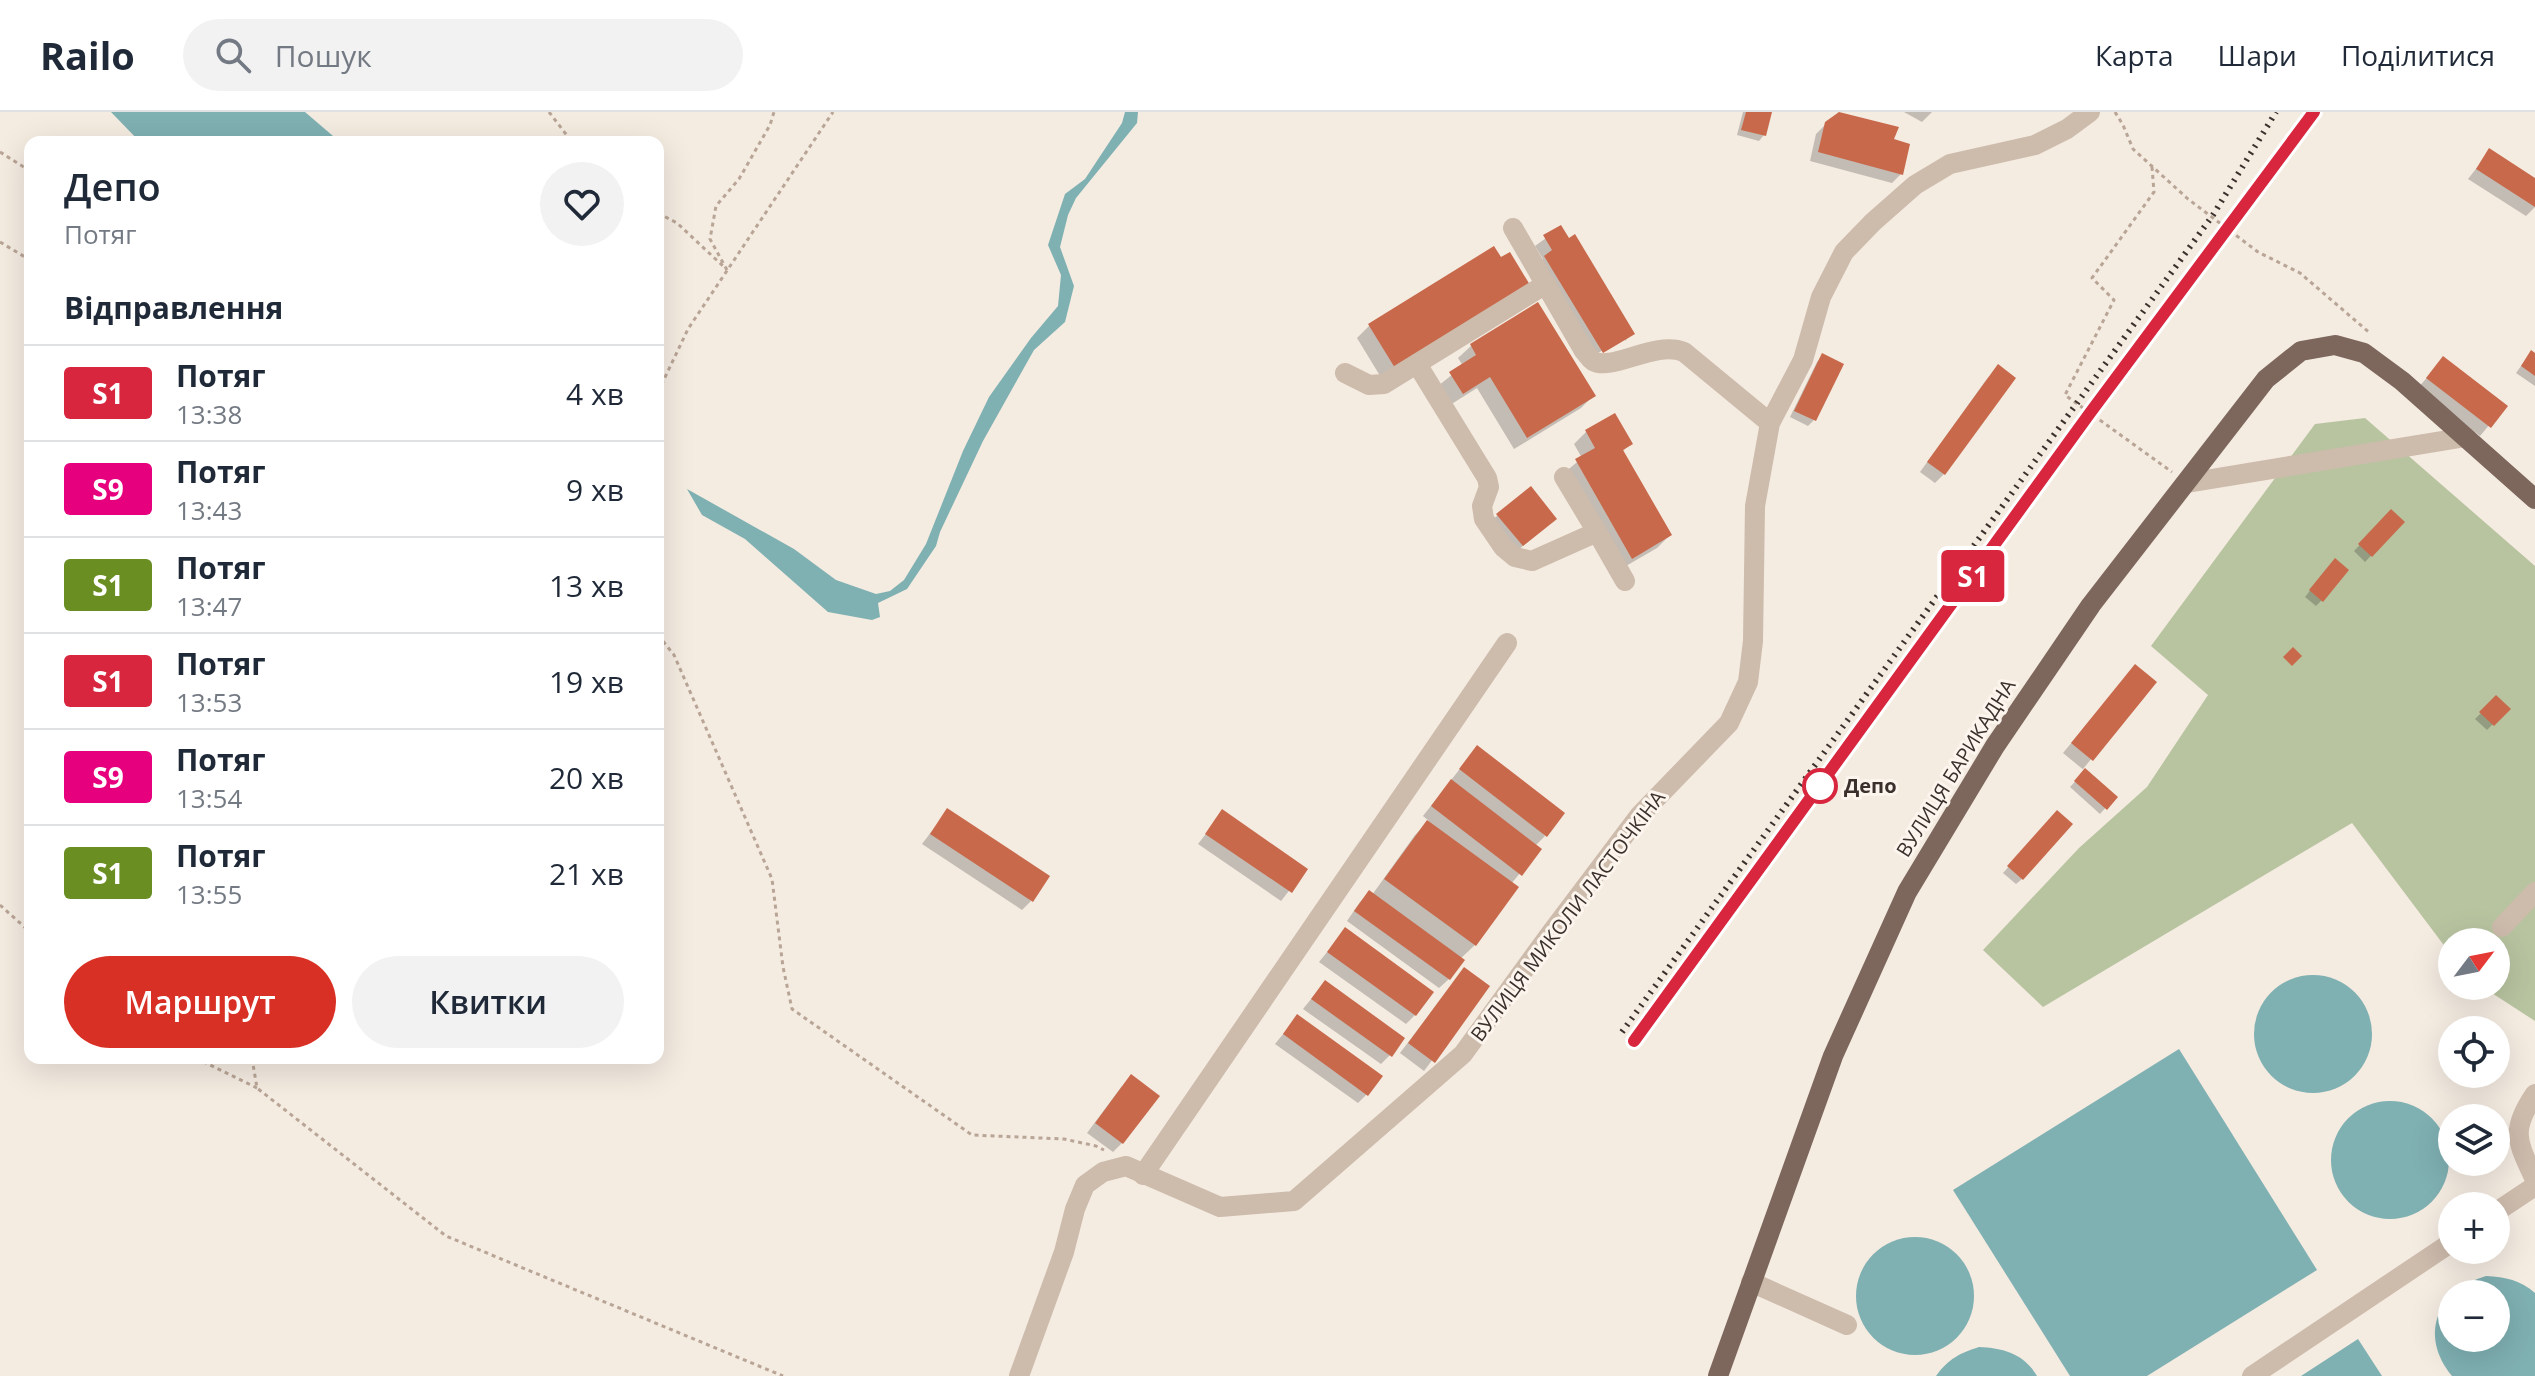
<!DOCTYPE html>
<html lang="uk">
<head>
<meta charset="utf-8">
<style>
	:root { --surface:#fff; --page:#f2f2f3; --text:#1f2937; --muted:#747a83; --line:#e0e1e3; --accent:#d93025 }
	body { margin:0; font-family:"Open Sans",sans-serif; background:var(--page); color:var(--text); height:100vh; display:flex; flex-direction:column; font-size:30px; white-space:nowrap }
	* { box-sizing:border-box; margin:0 }
	p { font-size:26px; color:var(--muted) }
	.icon { flex:none; width:44px; height:44px; fill:none; stroke:currentColor; stroke-width:2; stroke-linecap:round; stroke-linejoin:round }
	.map { position:relative; flex:1; overflow:hidden }
	.details { position:absolute; left:24px; top:24px; width:640px; height:928px; display:flex; flex-direction:column; background:var(--surface); border-radius:16px; box-shadow:0 8px 32px #0002 }
	.details>* { flex:none }
	.badge { padding:0 16px; border-radius:6px; font-size:28px; line-height:52px }
	.needle { width:52px; rotate:58deg }
	.fabs { position:absolute; left:2438px; top:816px; display:grid; gap:16px }
	.fabs a { display:grid; place-items:center; width:72px; height:72px; border-radius:50%; background:var(--surface); box-shadow:0 8px 32px #0002; font-size:40px }
	.map>.badge { position:absolute; translate:-50% -50%; box-shadow:0 0 0 4px #fff }
	h2 { padding:0 40px; font-size:30px; line-height:72px }
	.round { display:grid; place-items:center; flex:none; width:84px; height:84px; border-radius:42px; background:var(--page) }
	.overview { display:flex; align-items:center; justify-content:space-between; height:136px; padding:0 40px }
	h1 { font-size:38px; font-weight:600; line-height:60px }
	.button { display:flex; gap:16px; margin-top:auto; padding:16px 40px }
	.button a { flex:1; height:92px; border-radius:48px; background:var(--accent); color:#fff; font-size:32px; font-weight:600; line-height:92px; text-align:center }
	.button a+a { background:var(--page); color:var(--text) }
	ul { padding:0; list-style:none }
	li { display:flex; align-items:center; gap:24px; height:96px; padding:0 40px; border-top:2px solid var(--line) }
	li div { flex:1 }
	li b { display:block; font-size:30px }
	li em { font-style:normal }
	li .badge { min-width:88px; font-weight:700; text-align:center }
	header { display:flex; align-items:center; gap:48px; box-sizing:border-box; height:112px; padding:0 40px; background:var(--surface); border-bottom:2px solid var(--line) }
	header strong { font-size:38px }
	nav { display:flex; gap:44px; margin-inline-start:auto; font-size:28px }
	.search { width:560px; height:72px; background:var(--page); display:flex; align-items:center; gap:20px; box-sizing:border-box; padding:0 28px; border-radius:44px; color:var(--muted); font-size:30px }
	.map>svg:first-child { display:block }
	.green { fill:#b8c4a0 }
	.water { fill:#7fb0b2; fill-rule:evenodd }
	.shadow { fill:#0003 }
	.building { fill:#c8694b }
	.lines { fill:none; stroke-linecap:round; stroke-linejoin:round }
	.path { stroke:#b9a596; stroke-width:3; stroke-dasharray:4 4; stroke-linecap:butt }
	.minor { stroke:#cdbbac; stroke-width:20 }
	.major { stroke:#7d675c; stroke-width:20 }
	.rail { stroke:#3b302b; stroke-width:6; stroke-dasharray:2 6; stroke-linecap:butt }
	.line-casing { stroke:#fff; stroke-width:18 }
	.line { stroke:#d7263d; stroke-width:12 }
	.stop-dot { fill:#fff; stroke:#d7263d; stroke-width:4 }
	.labels { text-anchor:middle; stroke-width:6; stroke-linejoin:round; paint-order:stroke }
	.street-label { font-size:20px; fill:#3b302b; stroke:#fbf5ee }
	.stop-label { font-size:20px; font-weight:bold; fill:#3b302b; stroke:#fbf5ee; text-anchor:start }
</style>
</head>
<body>
<header>
<strong>Railo</strong>
<div class="search"><svg class="icon" aria-label="search" viewBox="0 0 24 24"><circle cx="10" cy="10" r="6"/><path d="M15 15l6 6"/></svg>Пошук</div>
<nav><a>Карта</a><a>Шари</a><a>Поділитися</a></nav>
</header>
<div class="map">
<svg width="2535" height="1264" viewBox="0 0 2535 1264">
	<rect width="100%" height="100%" fill="#f4ebe1"/>
	<!-- green -->
	<polygon class="green" points="2365,306 2535,454 2535,909 2481,874 2496,874 2496,830 2452,830 2452,844 2352,711 2043,895 1983,838 2079,736 2147,675 2208,583 2151,534 2315,312"/>
	<!-- water -->
	<g class="water">
		<polygon points="111,0 305,0 340,30 140,30"/>
		<polygon points="1125,0 1138,0 1137,11 1076,86 1068,103 1060,135 1074,174 1065,210 1034,238 983,329 940,420 936,434 907,477 878,491 880,505 872,508 828,500 745,427 702,403 687,377 794,437 836,468 876,482 890,479 904,468 926,432 963,339 989,285 1031,226 1058,194 1061,163 1048,133 1065,82 1085,67 1122,11"/>
		<circle cx="2313" cy="922" r="59"/>
		<polygon points="2179,937 2317,1158 2147,1264 2070,1264 1953,1078"/>
		<circle cx="2390" cy="1048" r="59"/>
		<circle cx="1915" cy="1184" r="59"/>
		<path d="M2486 1164C2506 1165 2520 1168 2535 1181V1264H2452C2418 1222 2438 1178 2486 1164ZM2496 1182V1226H2452V1182Z"/>
		<polygon points="2358,1227 2382,1264 2301,1264"/>
		<path d="M1979 1235C2004 1236 2024 1242 2037 1264H1936C1948 1247 1960 1241 1979 1235Z"/>
	</g>
	<!-- shadow -->
	<g class="shadow">
		<polygon points="1743,0 1770,0 1764,23 1759,29 1737,23"/>
		<polygon points="1904,0 1932,0 1922,10"/>
		<polygon points="1826,12 1892,28 1901,62 1892,71 1810,49 1816,22"/>
		<polygon points="2490,39 2535,68 2535,95 2526,104 2468,67"/>
		<polygon points="1560,116 1632,221 1625,229 1625,225 1593,244 1536,154 1543,147 1535,134"/>
		<polygon points="1500,148 1382,267 1357,226 1369,214"/>
		<polygon points="1538,193 1593,284 1581,296 1514,337 1477,276 1450,293 1438,274 1463,254 1458,246 1471,234"/>
		<polygon points="2535,243 2535,274 2516,261 2526,247"/>
		<polygon points="1822,244 1814,308 1808,314 1790,305 1817,250"/>
		<polygon points="2443,247 2505,294 2480,324 2418,276"/>
		<polygon points="1989,264 1944,362 1935,371 1920,360"/>
		<polygon points="1586,320 1630,332 1622,340 1670,423 1657,436 1619,458 1564,361 1582,346 1574,332"/>
		<polygon points="2391,400 2402,411 2365,450 2354,439"/>
		<polygon points="1498,403 1545,416 1513,442 1488,412"/>
		<polygon points="2329,454 2322,488 2316,494 2305,485"/>
		<polygon points="2135,554 2154,570 2083,657 2115,685 2100,702 2070,675 2085,659 2063,641"/>
		<polygon points="2496,586 2508,597 2487,618 2475,607"/>
		<polygon points="1477,635 1545,724 1535,734 1539,738 1511,772 1475,833 1460,847 1449,867 1439,876 1347,809 1360,790 1369,781 1372,783 1415,723 1429,709 1423,704"/>
		<polygon points="947,699 1031,789 1022,798 922,732"/>
		<polygon points="1223,700 1306,757 1281,789 1198,732"/>
		<polygon points="2052,706 2022,767 2016,772 2003,761"/>
		<polygon points="1345,818 1415,903 1406,912 1319,850"/>
		<polygon points="1464,857 1487,875 1424,959 1400,941"/>
		<polygon points="1325,870 1390,943 1381,952 1303,897"/>
		<polygon points="1297,905 1367,982 1358,991 1275,932"/>
		<polygon points="1122,974 1122,1031 1113,1040 1087,1021"/>
	</g>
	<!-- building -->
	<g class="building">
		<polygon points="1746,0 1772,0 1766,24 1741,18"/>
		<polygon points="1839,0 1899,15 1894,27 1910,32 1903,63 1818,40 1825,10"/>
		<polygon points="2489,36 2535,66 2535,95 2476,57"/>
		<polygon points="1561,113 1569,126 1575,122 1635,222 1603,241 1544,144 1552,138 1543,123"/>
		<polygon points="1494,134 1501,145 1510,140 1530,173 1395,256 1368,212"/>
		<polygon points="1538,190 1596,284 1527,326 1490,265 1463,282 1449,260 1476,243 1470,232"/>
		<polygon points="2531,238 2535,241 2535,264 2521,254"/>
		<polygon points="1822,241 1844,252 1816,309 1794,299"/>
		<polygon points="2443,244 2508,294 2491,316 2426,266"/>
		<polygon points="1998,252 2016,266 1945,363 1927,350"/>
		<polygon points="1615,301 1633,332 1623,338 1672,423 1632,447 1575,347 1595,336 1585,318"/>
		<polygon points="1531,374 1557,407 1523,434 1496,402"/>
		<polygon points="2391,397 2405,410 2372,445 2358,432"/>
		<polygon points="2335,446 2349,458 2323,490 2309,478"/>
		<polygon points="2293,535 2302,544 2292,554 2283,545"/>
		<polygon points="2135,552 2157,570 2093,649 2071,631"/>
		<polygon points="2496,583 2511,597 2494,614 2479,600"/>
		<polygon points="1477,633 1565,701 1547,725 1459,657"/>
		<polygon points="2085,656 2118,685 2107,698 2074,669"/>
		<polygon points="1451,667 1542,737 1522,764 1431,694"/>
		<polygon points="947,696 1050,764 1033,790 930,722"/>
		<polygon points="1222,697 1308,757 1292,781 1205,722"/>
		<polygon points="2057,698 2073,712 2023,768 2007,754"/>
		<polygon points="1427,708 1519,775 1476,834 1384,767"/>
		<polygon points="1369,778 1465,848 1450,868 1354,799"/>
		<polygon points="1345,815 1434,880 1416,904 1327,840"/>
		<polygon points="1464,855 1490,874 1435,951 1408,931"/>
		<polygon points="1325,868 1405,926 1392,945 1311,887"/>
		<polygon points="1297,902 1383,964 1368,984 1283,922"/>
		<polygon points="1131,962 1160,984 1123,1032 1095,1011"/>
	</g>
	<g class="lines">
		<!-- path -->
		<g class="path">
			<polyline points="549,0 572,30"/>
			<polyline points="2115,0 2123,13 2133,37 2188,87 2258,140 2300,161 2371,222"/>
			<polyline points="0,40 30,59"/>
			<polyline points="2152,55 2154,80 2092,166 2114,188 2065,283 2172,360"/>
			<polyline points="658,101 677,111 723,154"/>
			<polyline points="0,130 30,148"/>
			<polyline points="727,158 710,127 716,94 739,67 770,13 774,0"/>
			<polyline points="658,280 688,217 833,0"/>
			<polyline points="658,523 674,543 772,767 783,855 792,897 972,1023 1064,1027 1096,1034 1104,1038"/>
			<polyline points="0,793 30,820"/>
			<polyline points="196,946 257,976"/>
			<polyline points="252,946 257,976 446,1124 783,1264"/>
		</g>
		<!-- minor -->
		<g class="minor">
			<path d="M1513 116 1584 239C1587 242 1589 246 1593 249 1612 260 1655 228 1684 240L1770 311"/>
			<polyline points="1417,252 1487,366 1489,375 1482,394 1484,407 1503,435 1515,445 1532,449 1597,420 1564,365"/>
			<polyline points="1345,261 1369,273 1384,272 1546,172"/>
			<polyline points="2187,371 2466,325"/>
			<polyline points="1597,420 1625,469"/>
			<polyline points="2502,815 2535,780"/>
			<path d="M2535 982C2509 1020 2518 1030 2535 1068"/>
			<polyline points="1143,1063 1507,531"/>
			<polyline points="2496,1100 2535,1074"/>
			<polyline points="1751,1170 1847,1213"/>
			<polyline points="1019,1264 1064,1140 1075,1097 1085,1073 1103,1060 1126,1054 1220,1095 1294,1089 1463,942 1550,822 1639,704 1729,611 1748,570 1753,529 1755,394 1770,311 1803,248 1821,185 1844,140 1873,110 1915,73 1950,52 2035,33 2067,17 2090,0"/>
			<polyline points="2252,1264 2452,1130"/>
		</g>
		<!-- major -->
		<polyline class="major" points="1718,1264 1833,944 1907,780 1995,634 2091,493 2266,267 2301,239 2335,233 2364,241 2402,269 2535,387"/>
		<!-- rail -->
		<g class="rail">
			<polyline points="1622,920 2213,103 2276,0"/>
			<polyline points="1634,929 2090,301 2314,0"/>
		</g>
	</g>
	<g class="lines">
		<!-- line casing -->
		<g class="line-casing">
			<polyline id="line" points="1634,929 2090,301 2314,0"/>
		</g>
		<!-- line -->
		<use href="#line" class="line"/>
	</g>
	<!-- markers -->
	<circle class="stop-dot" cx="1820" cy="674" r="16"/>
	<g class="labels">
		<!-- street labels -->
		<g class="street-label">
			<text transform="translate(1956 656) rotate(-58)" y="7">ВУЛИЦЯ БАРИКАДНА</text>
			<text transform="translate(1568 804) rotate(-53)" y="7">ВУЛИЦЯ МИКОЛИ ЛАСТОЧКІНА</text>
		</g>
		<!-- stop labels -->
		<g class="stop-label">
			<text x="1844" y="681">Депо</text>
		</g>
	</g>
</svg>
<div class="fabs">
<a><svg class="needle" viewBox="-14 -14 28 28"><path d="M0-13l5 13h-10z" fill="#e53935"/><path d="M0 13l5-13h-10z" fill="#747a83"/></svg></a>
<a><svg class="icon" aria-label="locate" viewBox="0 0 24 24"><circle cx="12" cy="12" r="6"/><path d="M12 2v4M12 18v4M2 12h4M18 12h4"/></svg></a>
<a><svg class="icon" aria-label="layers" viewBox="0 0 24 24"><path d="M12 4l9 5-9 5-9-5zM3 14l9 5 9-5"/></svg></a>
<a>+</a>
<a>−</a>
</div>
<b class="badge" style="left:1973px;top:464px;background:#d7263d;color:#fff">S1</b>
<section class="details">
<div class="overview"><div><h1>Депо</h1><p>Потяг</p></div><a class="round"><svg class="icon" aria-label="heart" viewBox="0 0 24 24"><path d="M12 20l-8-8c-3-5 5-10 8-4 3-6 11-1 8 4z"/></svg></a></div>
<h2>Відправлення</h2>
<ul>
<li><span class="badge" style="background:#d7263d;color:#fff">S1</span><div><b>Потяг</b><p>13:38</p></div><em>4 хв</em></li>
<li><span class="badge" style="background:#e6007e;color:#fff">S9</span><div><b>Потяг</b><p>13:43</p></div><em>9 хв</em></li>
<li><span class="badge" style="background:#6b8e23;color:#fff">S1</span><div><b>Потяг</b><p>13:47</p></div><em>13 хв</em></li>
<li><span class="badge" style="background:#d7263d;color:#fff">S1</span><div><b>Потяг</b><p>13:53</p></div><em>19 хв</em></li>
<li><span class="badge" style="background:#e6007e;color:#fff">S9</span><div><b>Потяг</b><p>13:54</p></div><em>20 хв</em></li>
<li><span class="badge" style="background:#6b8e23;color:#fff">S1</span><div><b>Потяг</b><p>13:55</p></div><em>21 хв</em></li>
</ul>
<div class="button"><a>Маршрут</a><a>Квитки</a></div>
</section>
</div>
</body>
</html>
